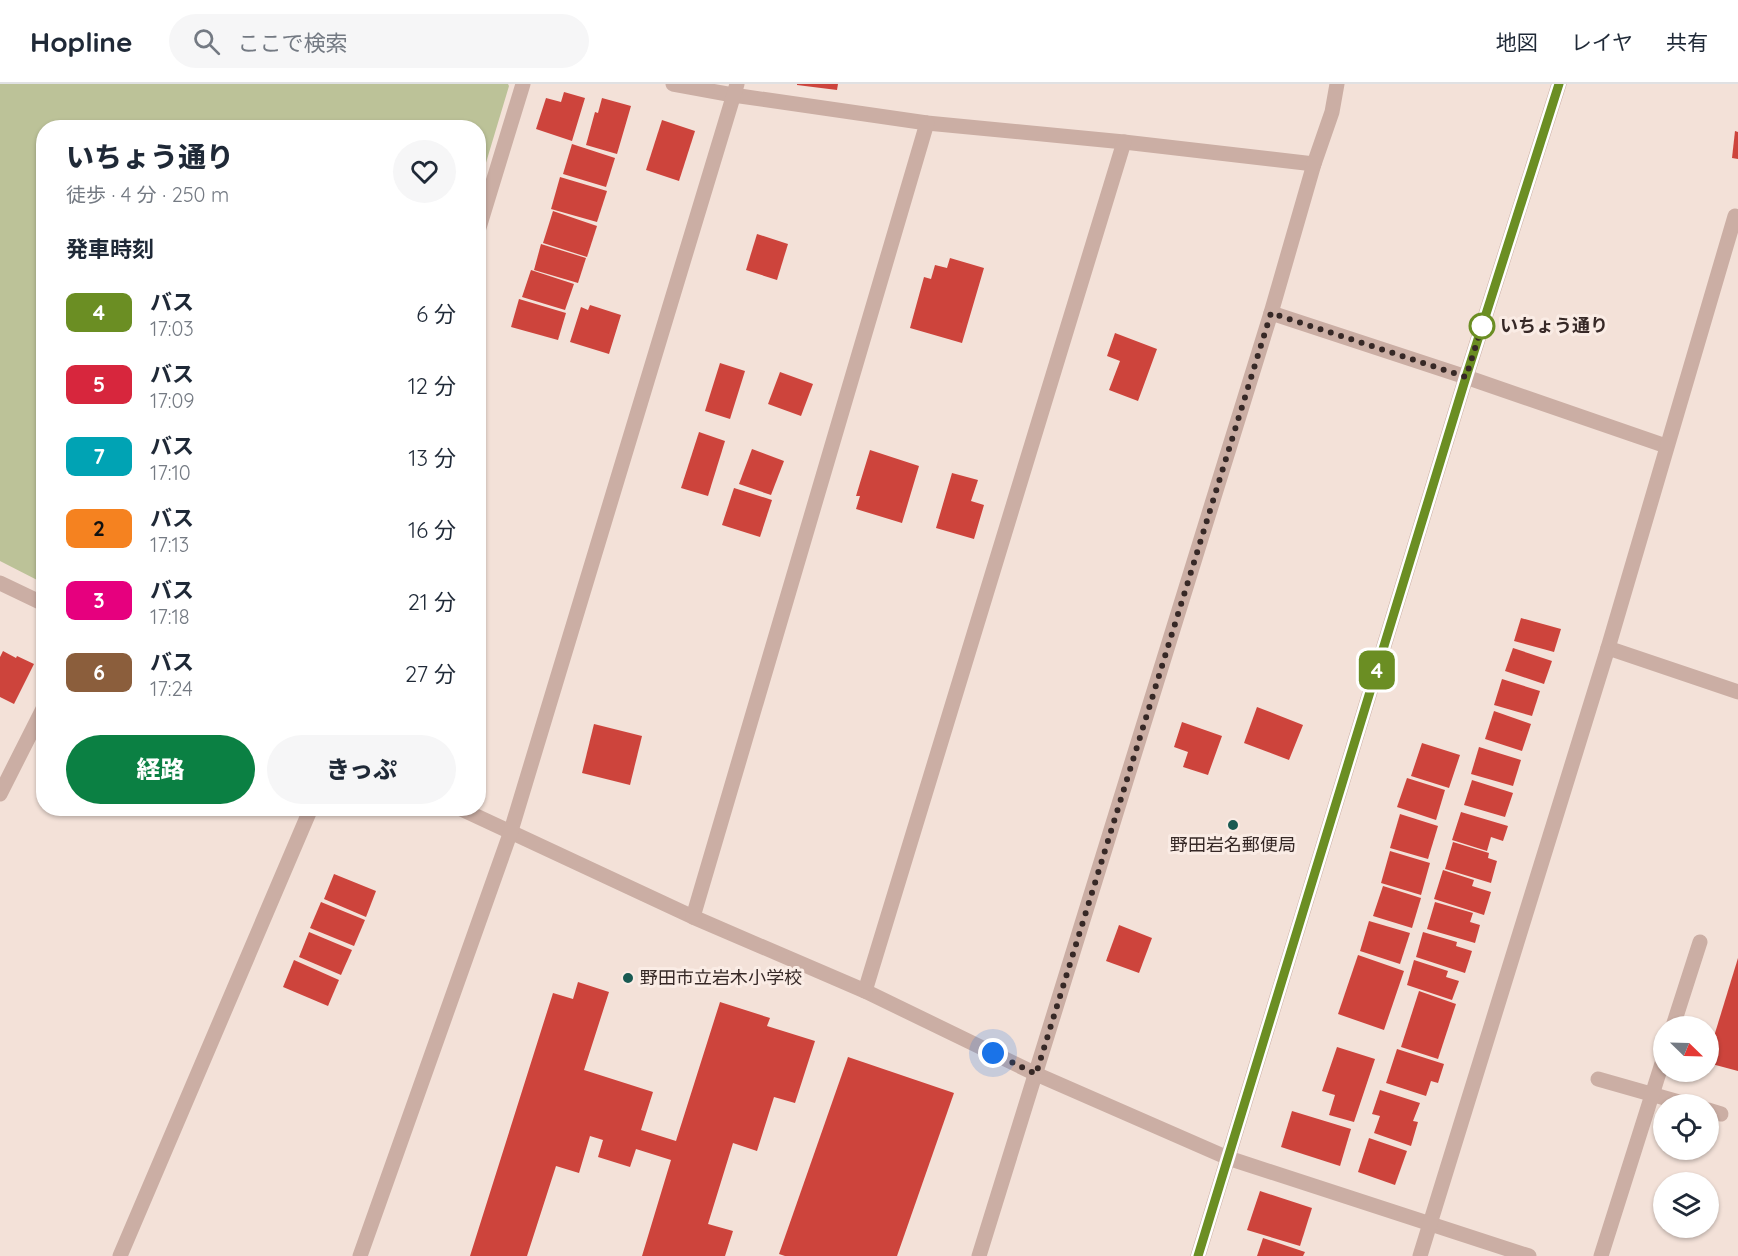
<!DOCTYPE html>
<html lang="ja">
<head>
<meta charset="utf-8">
<style>
	:root { --surface:#fff; --page:#f6f6f7; --text:#1f2937; --muted:#747a83; --line:#e0e1e3; --accent:#0b8043 }
	body { margin:0; font-family:Quicksand,"Noto Sans JP",sans-serif; background:var(--page); color:var(--text); height:100vh; display:flex; flex-direction:column; font-size:22px; white-space:nowrap }
	* { box-sizing:border-box; margin:0 }
	p { font-size:20px; color:var(--muted) }
	.icon { flex:none; width:33px; height:33px; fill:none; stroke:currentColor; stroke-width:2; stroke-linecap:round; stroke-linejoin:round }
	.map { position:relative; flex:1; overflow:hidden }
	.details { position:absolute; left:36px; top:36px; width:450px; height:696px; display:flex; flex-direction:column; background:var(--surface); border-radius:24px; box-shadow:0 2px 4px #0004 }
	.details>* { flex:none }
	.badge { padding:0 12px; border-radius:9px; font-size:21px; line-height:39px }
	.needle { width:39px; rotate:113deg }
	.controls { position:absolute; left:1653px; top:932px; display:grid; gap:12px }
	.controls a { display:grid; place-items:center; width:66px; height:66px; border-radius:50%; background:var(--surface); box-shadow:0 2px 4px #0004; font-size:30px }
	.you { position:absolute; width:30px; height:30px; margin:-15px; border:4px solid #fff; border-radius:50%; background:#1a73e8; box-shadow:0 0 0 9px #1a73e833 }
	.map>.badge { position:absolute; translate:-50% -50%; box-shadow:0 0 0 3px #fff }
	h2 { padding:0 30px; font-size:22px; line-height:54px }
	.round { display:grid; place-items:center; flex:none; width:63px; height:63px; border-radius:32px; background:var(--page) }
	.overview { display:flex; align-items:center; justify-content:space-between; height:102px; padding:0 30px }
	h1 { font-size:28px; font-weight:800; line-height:45px }
	.button { display:flex; gap:12px; margin-top:auto; padding:12px 30px }
	.button a { flex:1; height:69px; border-radius:36px; background:var(--accent); color:#fff; font-size:24px; font-weight:800; line-height:69px; text-align:center }
	.button a+a { background:var(--page); color:var(--text) }
	ul { padding:0; list-style:none }
	li { display:flex; align-items:center; gap:18px; height:72px; padding:0 30px }
	li div { flex:1 }
	li b { display:block; font-size:22px }
	li em { font-style:normal }
	li .badge { min-width:66px; font-weight:700; text-align:center }
	header { display:flex; align-items:center; gap:36px; box-sizing:border-box; height:84px; padding:0 30px; background:var(--surface); border-bottom:2px solid var(--line) }
	header strong { font-size:28px }
	nav { display:flex; gap:33px; margin-inline-start:auto; font-size:21px }
	.search { width:420px; height:54px; background:var(--page); display:flex; align-items:center; gap:15px; box-sizing:border-box; padding:0 21px; border-radius:33px; color:var(--muted); font-size:22px }
	.map>svg:first-child { display:block }
	.green { fill:#bcc298 }
	.building { fill:#cd443c }
	.lines { fill:none; stroke-linecap:round; stroke-linejoin:round }
	.minor { stroke:#cbaea4; stroke-width:15 }
	.line-casing { stroke:#fff; stroke-width:14 }
	.line { stroke:#6b8e23; stroke-width:9 }
	.walk { stroke:#362826; stroke-width:6; stroke-dasharray:0 10.8 }
	.stop-dot { fill:#fff; stroke:#6b8e23; stroke-width:3 }
	.poi-dot { fill:#195a52; stroke:#faece5; stroke-width:2 }
	.labels { text-anchor:middle; stroke-width:6; stroke-linejoin:round; paint-order:stroke }
	.stop-label { font-size:18px; font-weight:bold; fill:#362826; stroke:#faece5; text-anchor:start }
	.poi-label { font-size:18px; fill:#362826; stroke:#faece5 }
</style>
</head>
<body>
<header>
<strong>Hopline</strong>
<div class="search"><svg class="icon" aria-label="search" viewBox="0 0 24 24"><circle cx="10" cy="10" r="6"/><path d="M15 15l6 6"/></svg>ここで検索</div>
<nav><a>地図</a><a>レイヤ</a><a>共有</a></nav>
</header>
<div class="map">
<svg width="1738" height="1172" viewBox="0 0 1738 1172">
	<rect width="100%" height="100%" fill="#f3e1d8"/>
	<!-- green -->
	<polygon class="green" points="0,0 508,0 509,2 479,102 478,44 44,44 43,499 0,477"/>
	<!-- building -->
	<g class="building">
		<polygon points="797,0 838,0 837,6 797,1"/>
		<polygon points="564,8 585,14 572,57 536,45 546,14 561,18"/>
		<polygon points="602,14 631,22 617,70 586,61 595,28 598,29"/>
		<polygon points="662,36 695,47 679,97 646,86"/>
		<polygon points="1735,47 1738,48 1738,75 1732,74"/>
		<polygon points="572,60 615,74 606,103 563,90"/>
		<polygon points="560,93 607,107 597,138 551,125"/>
		<polygon points="553,127 597,142 587,173 543,159"/>
		<polygon points="757,150 788,160 777,196 746,186"/>
		<polygon points="541,160 586,174 578,199 534,186"/>
		<polygon points="950,174 984,184 962,259 910,244 924,193 931,195 935,181 947,184"/>
		<polygon points="531,186 574,200 565,226 522,213"/>
		<polygon points="519,215 566,229 558,256 511,243"/>
		<polygon points="590,221 621,231 609,270 570,258 581,223 588,226"/>
		<polygon points="1115,249 1157,265 1138,317 1109,306 1120,277 1107,272"/>
		<polygon points="720,279 745,287 730,335 705,327"/>
		<polygon points="780,288 813,300 801,332 768,320"/>
		<polygon points="699,348 725,357 708,412 681,404"/>
		<polygon points="752,365 784,377 771,411 739,400"/>
		<polygon points="870,366 919,382 902,439 856,425 860,412 856,412"/>
		<polygon points="952,389 978,396 971,417 984,421 974,455 936,444"/>
		<polygon points="734,404 772,416 760,453 722,441"/>
		<polygon points="1521,534 1561,545 1554,568 1514,557"/>
		<polygon points="1513,564 1552,577 1544,600 1505,587"/>
		<polygon points="3,567 16,574 17,572 34,580 14,620 0,613 0,573"/>
		<polygon points="1502,595 1540,607 1532,632 1494,621"/>
		<polygon points="1257,623 1303,641 1289,676 1244,659"/>
		<polygon points="1494,627 1531,640 1522,667 1485,655"/>
		<polygon points="1182,638 1222,652 1208,691 1183,683 1188,668 1174,663"/>
		<polygon points="594,640 642,652 630,701 582,689"/>
		<polygon points="1422,659 1460,671 1449,704 1411,692"/>
		<polygon points="1479,663 1521,676 1513,702 1471,690"/>
		<polygon points="1407,694 1445,706 1436,736 1397,723"/>
		<polygon points="1472,696 1513,709 1505,733 1464,721"/>
		<polygon points="1461,728 1508,742 1503,757 1491,753 1487,767 1452,756"/>
		<polygon points="1400,730 1438,742 1428,775 1390,764"/>
		<polygon points="1453,758 1489,769 1488,774 1497,777 1491,799 1445,785"/>
		<polygon points="1390,767 1430,779 1421,811 1381,799"/>
		<polygon points="1443,786 1474,796 1472,802 1491,808 1484,831 1434,815"/>
		<polygon points="334,790 376,807 366,833 324,815"/>
		<polygon points="1383,802 1421,814 1412,844 1373,832"/>
		<polygon points="321,818 365,836 354,862 310,844"/>
		<polygon points="1435,818 1473,829 1470,838 1480,841 1475,859 1427,845"/>
		<polygon points="1369,837 1410,849 1400,880 1360,867"/>
		<polygon points="1119,841 1152,854 1139,889 1106,877"/>
		<polygon points="309,848 352,866 341,891 299,873"/>
		<polygon points="1423,848 1457,858 1456,862 1472,867 1465,889 1416,873"/>
		<polygon points="1358,871 1404,887 1384,946 1338,930"/>
		<polygon points="1738,874 1738,987 1708,979 1708,972"/>
		<polygon points="294,876 339,896 328,922 283,903"/>
		<polygon points="1414,876 1448,887 1446,893 1459,897 1452,916 1407,901"/>
		<polygon points="578,898 609,908 584,986 653,1008 641,1046 676,1057 720,918 770,934 767,942 815,957 795,1019 774,1013 757,1067 733,1059 708,1140 733,1147 725,1172 642,1172 671,1076 636,1065 630,1083 598,1073 603,1056 590,1052 579,1089 556,1082 527,1172 470,1172 553,909 573,915"/>
		<polygon points="1419,907 1456,920 1438,975 1401,963"/>
		<polygon points="1337,963 1375,975 1354,1038 1329,1031 1335,1011 1322,1007"/>
		<polygon points="1397,965 1444,980 1438,999 1431,997 1426,1012 1386,999"/>
		<polygon points="848,973 954,1009 897,1172 785,1172 779,1170"/>
		<polygon points="1380,1006 1420,1019 1413,1037 1418,1038 1411,1062 1374,1049 1380,1032 1372,1030"/>
		<polygon points="1292,1027 1351,1045 1340,1082 1281,1063"/>
		<polygon points="1369,1054 1407,1067 1395,1101 1358,1088"/>
		<polygon points="1260,1107 1312,1124 1300,1162 1247,1146"/>
		<polygon points="1263,1154 1305,1168 1303,1172 1257,1172"/>
	</g>
	<g class="lines">
		<!-- minor -->
		<g class="minor">
			<polyline points="673,0 733,11 927,39 1124,58 1314,80"/>
			<polyline points="478,147 523,0"/>
			<polyline points="1271,229 1466,293 1666,362"/>
			<polyline points="0,499 44,520"/>
			<polyline points="1608,564 1738,608"/>
			<polyline points="0,710 44,623"/>
			<polyline points="459,724 693,833 865,907 1036,990 1228,1074 1529,1172"/>
			<polyline points="693,833 927,39"/>
			<polyline points="865,907 1124,58"/>
			<polyline points="1673,942 1700,858"/>
			<polyline points="1598,995 1686,1020"/>
			<polyline points="1708,1026 1721,1030"/>
			<polyline points="120,1172 311,724"/>
			<polyline points="360,1172 510,750 737,0"/>
			<polyline points="979,1172 1271,229 1314,80 1332,28 1337,0"/>
			<polyline points="1198,1172 1466,293 1559,0"/>
			<polyline points="1420,1172 1608,564 1735,132 1738,133"/>
			<polyline points="1601,1172 1664,973"/>
		</g>
	</g>
	<g class="lines">
		<!-- line casing -->
		<g class="line-casing">
			<polyline id="line" points="1198,1172 1466,293 1559,0"/>
		</g>
		<!-- line -->
		<use href="#line" class="line"/>
		<!-- walk -->
		<polyline class="walk" points="993,969 1036,990 1271,229 1466,293 1482,242"/>
	</g>
	<!-- markers -->
	<circle class="stop-dot" cx="1482" cy="242" r="12"/>
	<g class="poi-dot">
		<circle cx="1233" cy="741" r="6"/>
		<circle cx="628" cy="894" r="6"/>
	</g>
	<g class="labels">
		<!-- stop labels -->
		<g class="stop-label">
			<text x="1500" y="248">いちょう通り</text>
		</g>
		<!-- poi labels -->
		<g class="poi-label">
			<text x="1233" y="767">野田岩名郵便局</text>
			<text x="640" y="900" text-anchor="start">野田市立岩木小学校</text>
		</g>
	</g>
</svg>
<div class="controls">
<a><svg class="needle" viewBox="-14 -14 28 28"><path d="M0-13l5 13h-10z" fill="#e53935"/><path d="M0 13l5-13h-10z" fill="#747a83"/></svg></a>
<a><svg class="icon" aria-label="locate" viewBox="0 0 24 24"><circle cx="12" cy="12" r="6"/><path d="M12 2v4M12 18v4M2 12h4M18 12h4"/></svg></a>
<a><svg class="icon" aria-label="layers" viewBox="0 0 24 24"><path d="M12 4l9 5-9 5-9-5zM3 14l9 5 9-5"/></svg></a>
</div>
<div class="you" style="left:993px;top:969px"></div>
<b class="badge" style="left:1377px;top:586px;background:#6b8e23;color:#fff">4</b>
<section class="details">
<div class="overview"><div><h1>いちょう通り</h1><p>徒歩 · 4 分 · 250 m</p></div><a class="round"><svg class="icon" aria-label="heart" viewBox="0 0 24 24"><path d="M12 20l-8-8c-3-5 5-10 8-4 3-6 11-1 8 4z"/></svg></a></div>
<h2>発車時刻</h2>
<ul>
<li><span class="badge" style="background:#6b8e23;color:#fff">4</span><div><b>バス</b><p>17:03</p></div><em>6 分</em></li>
<li><span class="badge" style="background:#d7263d;color:#fff">5</span><div><b>バス</b><p>17:09</p></div><em>12 分</em></li>
<li><span class="badge" style="background:#00a3b4;color:#fff">7</span><div><b>バス</b><p>17:10</p></div><em>13 分</em></li>
<li><span class="badge" style="background:#f58220;color:#111">2</span><div><b>バス</b><p>17:13</p></div><em>16 分</em></li>
<li><span class="badge" style="background:#e6007e;color:#fff">3</span><div><b>バス</b><p>17:18</p></div><em>21 分</em></li>
<li><span class="badge" style="background:#8b5e3c;color:#fff">6</span><div><b>バス</b><p>17:24</p></div><em>27 分</em></li>
</ul>
<div class="button"><a>経路</a><a>きっぷ</a></div>
</section>
</div>
</body>
</html>
